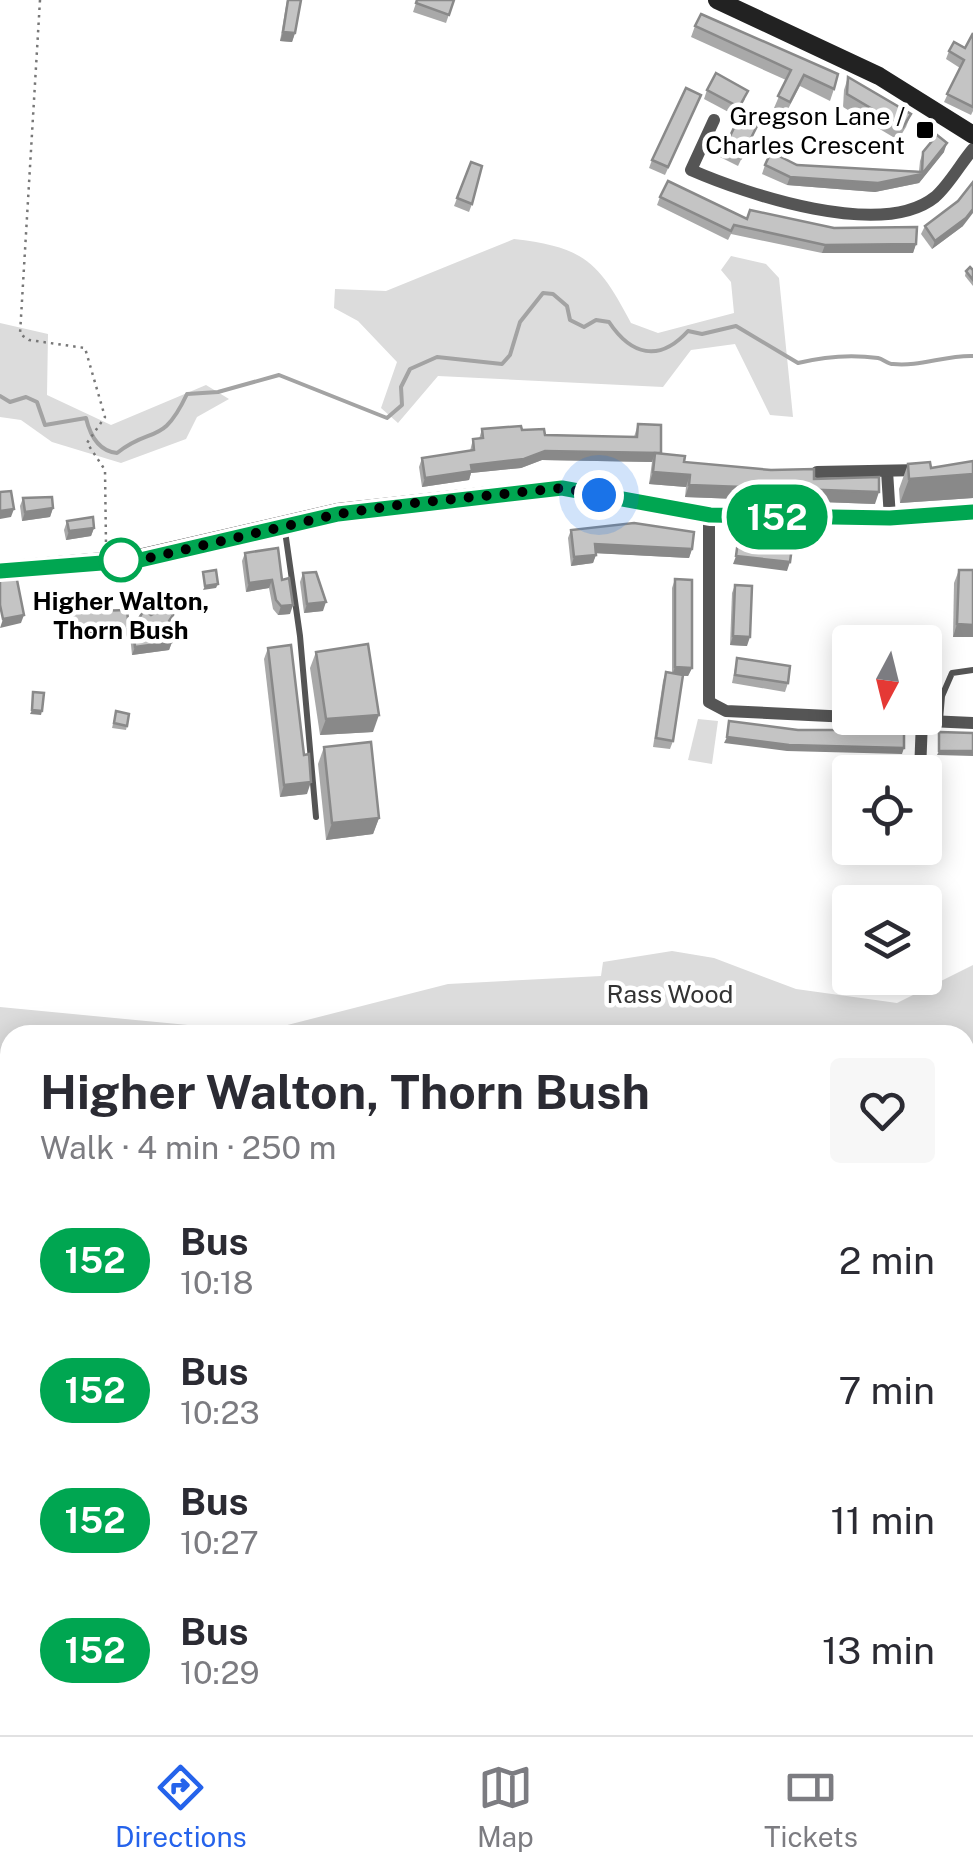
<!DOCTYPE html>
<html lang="en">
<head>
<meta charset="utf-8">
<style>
	:root { --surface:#fff; --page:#f7f7f7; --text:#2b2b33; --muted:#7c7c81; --line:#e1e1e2; --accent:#2563eb }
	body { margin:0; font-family:"Public Sans",sans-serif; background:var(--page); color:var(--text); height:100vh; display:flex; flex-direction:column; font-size:38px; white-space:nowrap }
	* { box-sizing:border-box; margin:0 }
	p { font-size:32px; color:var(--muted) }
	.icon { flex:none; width:55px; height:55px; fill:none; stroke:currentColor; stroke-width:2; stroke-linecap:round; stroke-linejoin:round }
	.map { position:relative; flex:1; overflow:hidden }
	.panel { position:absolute; left:0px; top:1025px; width:975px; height:710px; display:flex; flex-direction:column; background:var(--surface); border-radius:30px 30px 0 0; box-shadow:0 5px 25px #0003 }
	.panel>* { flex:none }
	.badge { padding:0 20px; border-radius:32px; font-size:35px; line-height:65px }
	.needle { width:65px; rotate:187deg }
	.controls { position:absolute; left:832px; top:625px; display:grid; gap:20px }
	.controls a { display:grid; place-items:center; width:110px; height:110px; border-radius:10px; background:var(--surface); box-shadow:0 5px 25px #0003; font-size:50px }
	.you { position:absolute; width:50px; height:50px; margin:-25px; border:8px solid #fff; border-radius:50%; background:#1a73e8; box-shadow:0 0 0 15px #1a73e833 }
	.map>.badge { position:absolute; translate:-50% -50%; box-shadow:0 0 0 5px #fff }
	.round { display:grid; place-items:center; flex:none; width:105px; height:105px; border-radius:10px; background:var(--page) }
	.overview { display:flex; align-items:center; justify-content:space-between; height:170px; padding:0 40px }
	h1 { font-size:48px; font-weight:700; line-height:75px }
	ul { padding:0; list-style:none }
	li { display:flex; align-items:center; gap:30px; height:130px; padding:0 40px }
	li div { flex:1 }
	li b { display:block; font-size:38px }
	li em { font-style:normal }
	li .badge { min-width:110px; font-weight:700; text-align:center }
	.tab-bar { display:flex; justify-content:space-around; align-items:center; height:140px; border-top:2px solid var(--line); background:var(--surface); font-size:28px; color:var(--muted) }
	.tab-bar a { display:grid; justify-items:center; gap:5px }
	.tab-bar .active { color:var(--accent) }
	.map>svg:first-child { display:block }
	.green { fill:#dcdcdc }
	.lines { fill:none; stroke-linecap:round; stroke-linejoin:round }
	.stream { stroke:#a3a3a3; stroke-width:4 }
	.river { stroke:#a3a3a3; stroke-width:25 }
	.path { stroke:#777; stroke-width:2.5; stroke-dasharray:2.5 5; stroke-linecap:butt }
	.lane { stroke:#555; stroke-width:6 }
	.street { stroke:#555; stroke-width:12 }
	.secondary { stroke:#222; stroke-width:18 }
	.primary { stroke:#000; stroke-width:20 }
	.wall { fill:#a9a9a9 }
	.shaded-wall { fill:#898989 }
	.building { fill:#c4c4c4; stroke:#898989; stroke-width:2.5 }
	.line-casing { stroke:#fff; stroke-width:22 }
	.line { stroke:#00a651; stroke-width:15 }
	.walk { stroke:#000; stroke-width:10; stroke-dasharray:0 18 }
	.poi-dot { fill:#000; stroke:#fff; stroke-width:4 }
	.stop-dot { fill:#fff; stroke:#00a651; stroke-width:5 }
	.labels { text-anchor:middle; stroke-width:9; stroke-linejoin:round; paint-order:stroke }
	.poi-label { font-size:25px; fill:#000; stroke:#fff; text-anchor:end }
	.stop-label { font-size:25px; font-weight:bold; fill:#000; stroke:#fff }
	.park-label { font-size:25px; fill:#333; stroke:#fff }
</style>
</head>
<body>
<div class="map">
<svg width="973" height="1735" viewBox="0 0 973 1735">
	<rect width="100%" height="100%" fill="#fff"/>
	<!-- green -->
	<g class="green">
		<path d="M514 239C584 247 599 262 631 323L658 333 734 313 731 282 721 270 731 256 766 264 779 278 793 417 770 415 735 344 691 350 663 387 438 376 398 423 381 408 397 362 358 321 334 308 335 289 386 291Z"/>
		<polygon points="0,323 48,334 47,395 111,425 206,385 229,399 197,417 186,439 121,463 52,442 21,420 0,417"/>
		<polygon points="698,719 718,721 712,764 688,760"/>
		<polygon points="672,951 714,958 796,989 897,1003 973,965 973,1116 965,1115 965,1035 10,1035 10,1201 0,1184 0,1007 260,1032 448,984 601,976 603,962"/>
		<polygon points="0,1224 10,1233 10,1298 0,1298"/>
	</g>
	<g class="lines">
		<!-- stream -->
		<path class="stream" d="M0 396 10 402 26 397 37 402 45 425 86 418C90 435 98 451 117 453 152 425 162 447 187 394L218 392 279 375 387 418 402 405 401 387 410 369 437 357 502 364 510 355 520 322 543 293 553 294 567 306 570 320 584 327 596 320 609 322C631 355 659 363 688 331L702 334 736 326 798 363C826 356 850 354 878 358 883 359 888 364 893 364 919 367 946 355 973 356"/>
		<!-- river -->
		<g class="river">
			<polyline points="0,1195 10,1211"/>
			<polyline points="965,1211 973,1215"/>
		</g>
		<!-- path -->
		<g class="path">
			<polyline points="40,0 20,334 29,340 85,348 105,417 87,443 105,470 106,545"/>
			<polyline points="965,1617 973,1620"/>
			<polyline points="747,1735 775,1728 813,1732"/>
		</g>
		<!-- lane -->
		<g class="lane">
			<polyline points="285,531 300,636 316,817"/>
			<polyline points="940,720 942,696 952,673 973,670"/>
			<polyline points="965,1263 973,1266"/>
			<polyline points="0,1323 10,1323"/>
			<polyline points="824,1733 825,1735"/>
		</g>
		<!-- street -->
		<g class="street">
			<path d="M714 120 691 170C746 194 882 240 935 197 949 185 961 163 973 149"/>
			<polyline points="887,471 890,518"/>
			<polyline points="817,472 921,470"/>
			<polyline points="709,515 709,702 726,711 850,717"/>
			<polyline points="863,718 973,723"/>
			<polyline points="920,772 922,720"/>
		</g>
		<!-- secondary -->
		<polyline class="secondary" points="717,0 879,76 973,135"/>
		<!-- primary -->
		<polyline class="primary" points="0,571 139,559 338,513 562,488 709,515 890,518 973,512"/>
	</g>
	<!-- wall -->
	<g class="wall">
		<polygon points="287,0 301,0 295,33 292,42 280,41"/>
		<polygon points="417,0 454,0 446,23 413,12"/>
		<polygon points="695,26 834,89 830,101 800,86 786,113 774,108 786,80 691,37"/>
		<polygon points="973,33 973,111 971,115 944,102 960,68 946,59 949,51 965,48"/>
		<polygon points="848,77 911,114 906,127 898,140 843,107 844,90"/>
		<polygon points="707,90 745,99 736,116 704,99"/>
		<polygon points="701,95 665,175 649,168 652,160"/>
		<polygon points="758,124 738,166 720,157 724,149"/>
		<polygon points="923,152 944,152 919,183 875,192 787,185 762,174 765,165 797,165 919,171 920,161"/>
		<polygon points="471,162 472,204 469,212 454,206"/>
		<polygon points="660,197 747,219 916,244 913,253 822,253 731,234 728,240 657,205"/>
		<polygon points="925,226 963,226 932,249 921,234"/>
		<polygon points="973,270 973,286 965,276 966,271"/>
		<polygon points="638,424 661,453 684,462 814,479 875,504 685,497 686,487 649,484 652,462 542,460 521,468 471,473 469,480 422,487 419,467 422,458 470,451 473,439 479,439 482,429 522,430 545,435 634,437"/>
		<polygon points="973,461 973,498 900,503 899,489 908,464 931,468"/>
		<polygon points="23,498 53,508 50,517 22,521 20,506"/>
		<polygon points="67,521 94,528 91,536 66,540 64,530"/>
		<polygon points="571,530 692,549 689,558 596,553 593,563 571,566 568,538"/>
		<polygon points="245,553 282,580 290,614 278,615 273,609 269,588 246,592 242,561"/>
		<polygon points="959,570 973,637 953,637 954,583"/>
		<polygon points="303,573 323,611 304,613 300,582"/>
		<polygon points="675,579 692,668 688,676 683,676 673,741 670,749 653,747 663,681 666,672 672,673 672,588"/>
		<polygon points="735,585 747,646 730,645 732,593"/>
		<polygon points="127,610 129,629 126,637 114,638 114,632 58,635 57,621 60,612"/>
		<polygon points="169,624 172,642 169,650 132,655 130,635 133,628"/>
		<polygon points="268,648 307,794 280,797 264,659"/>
		<polygon points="316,652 373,732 320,735 310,668"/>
		<polygon points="737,658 788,683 785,692 732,683"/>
		<polygon points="116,711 127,726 126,730 112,728"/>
		<polygon points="324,747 379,818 373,834 326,840 318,764"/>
		<polygon points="10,1377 10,1436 5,1439 3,1436"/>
	</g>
	<!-- shaded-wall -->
	<g class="shaded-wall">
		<polygon points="283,32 295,33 292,42 280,41"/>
		<polygon points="947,143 944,152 919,183 875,192 787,185 790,177 922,174"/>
		<polygon points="973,209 973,213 963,226 932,249 935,241"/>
		<polygon points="916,244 913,253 822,253 825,245"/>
		<polygon points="545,451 655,453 652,462 542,460 521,468 471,473 469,480 422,487 425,478 471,465"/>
		<polygon points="653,472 690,475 686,487 649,484"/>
		<polygon points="973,474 973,498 900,503 909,479"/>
		<polygon points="689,485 879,492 875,504 685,497"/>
		<polygon points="53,508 50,517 22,521 25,512"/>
		<polygon points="14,509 11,517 0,519 0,511"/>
		<polygon points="94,528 91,536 66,540 69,531"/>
		<polygon points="595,544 692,549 689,558 592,553"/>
		<polygon points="596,555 593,563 571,566 574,557"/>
		<polygon points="736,556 790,562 787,571 733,564"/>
		<polygon points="272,580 269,588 246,592 249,583"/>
		<polygon points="218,584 216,588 203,590 205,586"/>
		<polygon points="326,602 323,611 304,613 307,604"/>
		<polygon points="293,605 290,614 278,615 281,606"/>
		<polygon points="24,615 21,623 0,628 3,619"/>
		<polygon points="117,624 114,632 58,635 61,627"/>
		<polygon points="957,624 973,625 973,637 953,637"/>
		<polygon points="129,629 126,637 114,638 117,630"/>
		<polygon points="733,636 750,637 747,646 730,645"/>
		<polygon points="172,642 169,650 132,655 135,647"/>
		<polygon points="675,667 692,668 688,676 672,675"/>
		<polygon points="32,710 42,711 41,715 30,714"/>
		<polygon points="379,715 373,732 320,735 326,719"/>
		<polygon points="727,737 904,748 902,754 787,751 724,743"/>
		<polygon points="939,751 973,751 973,756 937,755"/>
		<polygon points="311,782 307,794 280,797 284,785"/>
		<polygon points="379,818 373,834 326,840 332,823"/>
		<polygon points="8,1423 3,1436 0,1437 0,1427"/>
		<polygon points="10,1482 9,1493 0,1498 0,1488"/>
	</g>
	<!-- building -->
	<g class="building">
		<polygon points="288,0 301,0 295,33 283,32"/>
		<polygon points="417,0 454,0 449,15 416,3"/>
		<polygon points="701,14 838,74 834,89 804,75 790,102 778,96 791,70 695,26"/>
		<polygon points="973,33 973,107 947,94 964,60 949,51 954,42 965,48"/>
		<polygon points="716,73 748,91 739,107 707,90"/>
		<polygon points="848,77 911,114 903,127 847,94"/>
		<polygon points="686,88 701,95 668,167 652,160"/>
		<polygon points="740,115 758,124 741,158 724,149"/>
		<polygon points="937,135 947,143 922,174 878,183 790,177 765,165 771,152 797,165 922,172 923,152"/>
		<polygon points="471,162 482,166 472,204 457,198"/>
		<polygon points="668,181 747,219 750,210 834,228 917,227 916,244 825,245 734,225 731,231 660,197"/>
		<polygon points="973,182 973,209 966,218 935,241 925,226 958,201"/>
		<polygon points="970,267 973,270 973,280 966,271"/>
		<polygon points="638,424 661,425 661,453 545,451 524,459 471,465 472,471 425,478 422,458 474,450 473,439 483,438 482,429 521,426 522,430 544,429 545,435 637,437"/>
		<polygon points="655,453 685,456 684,462 771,470 814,469 814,479 879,477 879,492 689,485 690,475 653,472"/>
		<polygon points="973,461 973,474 909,479 908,464 930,462 931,468"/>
		<polygon points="11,491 14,509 0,511 0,492"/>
		<polygon points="52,497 53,508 25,512 23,498"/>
		<polygon points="93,517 94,528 69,531 67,521"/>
		<polygon points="634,523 694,532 692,549 595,544 596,555 574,557 571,530"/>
		<polygon points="738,541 792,547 790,562 736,556"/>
		<polygon points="278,548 282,580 289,578 293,605 281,606 276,600 272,580 249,583 245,553"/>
		<polygon points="216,570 218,584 205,586 203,572"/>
		<polygon points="959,570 973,570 973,625 957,624"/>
		<polygon points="316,572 326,602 307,604 303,573"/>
		<polygon points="0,575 16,575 24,615 3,619 0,605"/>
		<polygon points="675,579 692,580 692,668 675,667"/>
		<polygon points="735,585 752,586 750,637 733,636"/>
		<polygon points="164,608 173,615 169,621 172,642 135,647 133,628 144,610 151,615"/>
		<polygon points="127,610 129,629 117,630 117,624 61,627 60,612"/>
		<polygon points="368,644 379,715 326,719 316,652"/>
		<polygon points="291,645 304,755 309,754 311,782 284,785 268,648"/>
		<polygon points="737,658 790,666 788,683 735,675"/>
		<polygon points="666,672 683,675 673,741 656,738"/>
		<polygon points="33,692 44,693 42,711 32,710"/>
		<polygon points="116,711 129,714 127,726 114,723"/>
		<polygon points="729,721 798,730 904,730 904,748 789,745 727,737"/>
		<polygon points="939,732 973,733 973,751 939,751"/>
		<polygon points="371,742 379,818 332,823 324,747"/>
		<rect x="0" y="1274" width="4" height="12"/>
		<polygon points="10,1377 10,1426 8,1423 0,1427 0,1384"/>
		<polygon points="10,1449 10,1482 0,1488 0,1455"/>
	</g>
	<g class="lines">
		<!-- line casing -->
		<g class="line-casing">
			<polyline id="line" points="0,571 140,560 338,514 562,488 710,515 890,518 973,512"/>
		</g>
		<!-- line -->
		<use href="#line" class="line"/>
		<!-- walk -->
		<polyline class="walk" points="121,560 109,560 140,560 338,514 406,504 562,488 599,495"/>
	</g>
	<!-- markers -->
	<rect class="poi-dot" x="915" y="120" width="20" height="20" rx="5"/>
	<circle class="stop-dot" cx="121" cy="560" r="20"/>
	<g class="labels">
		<!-- poi labels -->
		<g class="poi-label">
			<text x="905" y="125">Gregson Lane /<tspan x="905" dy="29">Charles Crescent</tspan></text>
		</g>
		<!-- stop labels -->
		<g class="stop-label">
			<text x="121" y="610">Higher Walton,<tspan x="121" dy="29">Thorn Bush</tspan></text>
		</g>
		<!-- park labels -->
		<g class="park-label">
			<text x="670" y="1003">Rass Wood</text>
		</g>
	</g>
</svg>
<div class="controls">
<a><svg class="needle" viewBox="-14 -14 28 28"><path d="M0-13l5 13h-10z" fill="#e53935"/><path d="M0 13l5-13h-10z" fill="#7c7c81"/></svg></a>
<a><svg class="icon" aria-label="locate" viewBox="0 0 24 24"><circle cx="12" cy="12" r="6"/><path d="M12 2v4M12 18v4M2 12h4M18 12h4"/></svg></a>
<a><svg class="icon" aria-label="layers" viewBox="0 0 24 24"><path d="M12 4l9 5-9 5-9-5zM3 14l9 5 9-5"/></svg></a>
</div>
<div class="you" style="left:599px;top:495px"></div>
<b class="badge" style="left:777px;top:517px;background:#00a651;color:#fff">152</b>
<section class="panel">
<div class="overview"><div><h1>Higher Walton, Thorn Bush</h1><p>Walk · 4 min · 250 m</p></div><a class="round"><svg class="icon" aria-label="heart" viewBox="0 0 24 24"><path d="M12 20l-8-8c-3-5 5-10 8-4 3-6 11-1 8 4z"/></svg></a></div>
<ul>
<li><span class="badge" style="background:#00a651;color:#fff">152</span><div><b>Bus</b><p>10:18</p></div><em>2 min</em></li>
<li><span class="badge" style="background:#00a651;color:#fff">152</span><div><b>Bus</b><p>10:23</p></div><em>7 min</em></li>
<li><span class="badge" style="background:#00a651;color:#fff">152</span><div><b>Bus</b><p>10:27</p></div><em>11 min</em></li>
<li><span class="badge" style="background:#00a651;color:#fff">152</span><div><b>Bus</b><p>10:29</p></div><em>13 min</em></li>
</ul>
</section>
</div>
<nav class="tab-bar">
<a class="active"><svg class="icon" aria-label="directions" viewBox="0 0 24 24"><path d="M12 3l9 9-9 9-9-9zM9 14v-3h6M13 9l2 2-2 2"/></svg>Directions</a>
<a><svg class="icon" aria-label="map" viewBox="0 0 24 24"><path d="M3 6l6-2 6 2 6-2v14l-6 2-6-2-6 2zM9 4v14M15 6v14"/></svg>Map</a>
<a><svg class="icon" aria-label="tickets" viewBox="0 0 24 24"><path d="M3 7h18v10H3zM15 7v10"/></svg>Tickets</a>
</nav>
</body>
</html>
